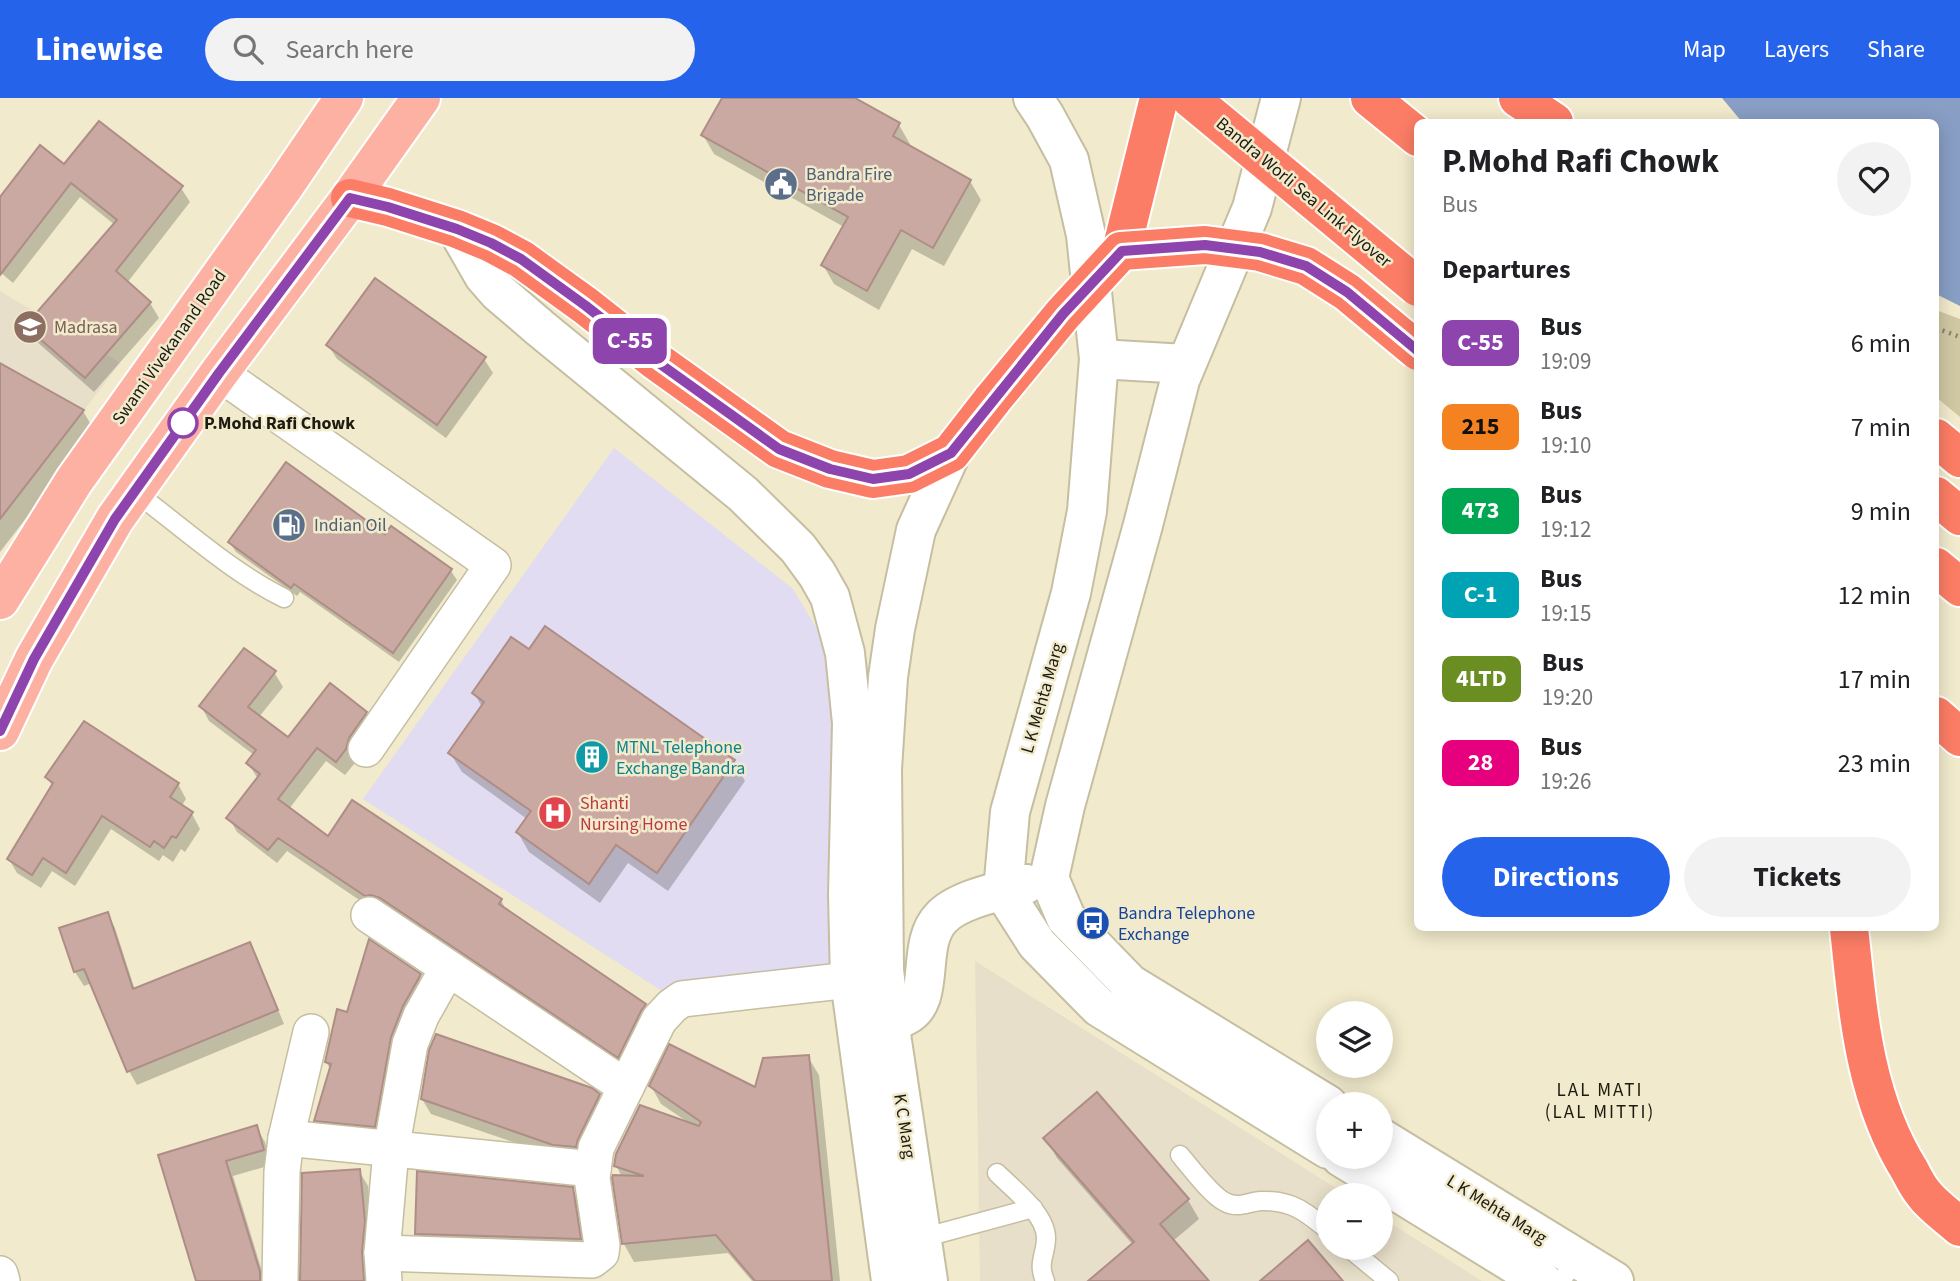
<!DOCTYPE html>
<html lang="en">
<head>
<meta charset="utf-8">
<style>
	:root { --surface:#fff; --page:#f2f2f2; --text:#202124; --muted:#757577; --accent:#2563eb }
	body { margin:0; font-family:"Source Sans 3",sans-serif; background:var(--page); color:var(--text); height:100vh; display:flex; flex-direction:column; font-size:26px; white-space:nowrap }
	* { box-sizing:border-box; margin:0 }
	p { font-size:23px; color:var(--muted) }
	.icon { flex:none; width:38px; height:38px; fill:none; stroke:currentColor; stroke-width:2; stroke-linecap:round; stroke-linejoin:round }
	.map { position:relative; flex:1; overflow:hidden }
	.drawer { position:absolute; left:1414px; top:21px; width:525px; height:812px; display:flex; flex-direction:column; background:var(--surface); border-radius:10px; box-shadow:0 4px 18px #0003 }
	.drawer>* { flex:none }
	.badge { padding:0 14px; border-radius:10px; font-size:24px; line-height:46px }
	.fabs { position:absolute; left:1316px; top:903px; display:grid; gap:14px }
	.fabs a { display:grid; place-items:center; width:77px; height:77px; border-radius:50%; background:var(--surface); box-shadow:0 4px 18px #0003; font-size:35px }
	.map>.badge { position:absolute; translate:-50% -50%; box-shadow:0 0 0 4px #fff }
	h2 { padding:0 28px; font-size:26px; line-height:63px }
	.round { display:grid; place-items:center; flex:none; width:74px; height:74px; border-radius:37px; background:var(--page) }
	.overview { display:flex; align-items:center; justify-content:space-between; height:119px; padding:0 28px }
	h1 { font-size:33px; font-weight:700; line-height:52px }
	.cta { display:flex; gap:14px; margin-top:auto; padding:14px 28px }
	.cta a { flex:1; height:80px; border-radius:42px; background:var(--accent); color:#fff; font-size:28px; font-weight:700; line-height:80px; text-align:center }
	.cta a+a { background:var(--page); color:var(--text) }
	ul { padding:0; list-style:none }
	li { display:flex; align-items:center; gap:21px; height:84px; padding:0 28px }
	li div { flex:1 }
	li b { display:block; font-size:26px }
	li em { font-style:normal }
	li .badge { min-width:77px; font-weight:700; text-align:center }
	header { display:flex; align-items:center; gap:42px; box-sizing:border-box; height:98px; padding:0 35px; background:var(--accent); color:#fff }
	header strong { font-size:33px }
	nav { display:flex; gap:38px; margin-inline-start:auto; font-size:24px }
	.search { width:490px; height:63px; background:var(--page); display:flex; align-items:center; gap:18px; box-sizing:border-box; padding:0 24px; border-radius:38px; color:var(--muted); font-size:26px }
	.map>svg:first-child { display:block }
	.commercial { fill:#e1dcf1 }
	.education { fill:#e8dfca }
	.green { fill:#d0c8a3 }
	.water { fill:#889ec4 }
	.shadow { fill:#0003 }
	.building { fill:#cba9a3; stroke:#ae8d87; stroke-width:2 }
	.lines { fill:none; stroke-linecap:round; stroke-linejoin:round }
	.lane-casing { stroke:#c5bea1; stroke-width:21 }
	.street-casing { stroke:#c5bea1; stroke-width:38 }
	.secondary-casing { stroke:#c5bea1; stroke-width:42 }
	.primary-casing { stroke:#fff; stroke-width:42 }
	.highway-casing { stroke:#fff; stroke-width:42 }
	.path { stroke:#88836f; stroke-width:4.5; stroke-dasharray:2 5; stroke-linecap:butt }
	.lane { stroke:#fff; stroke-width:18 }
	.street { stroke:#fff; stroke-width:35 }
	.secondary { stroke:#fff; stroke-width:38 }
	.primary { stroke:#fdb1a3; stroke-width:38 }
	.highway { stroke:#fc7d65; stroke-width:38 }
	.highway-bridge-casing { stroke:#fff; stroke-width:42; stroke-linecap:butt }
	.highway-bridge { stroke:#fc7d65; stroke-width:38 }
	.line-casing { stroke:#fff; stroke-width:16 }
	.line { stroke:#8e44ad; stroke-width:10 }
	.stop-dot { fill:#fff; stroke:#8e44ad; stroke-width:3.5 }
	.labels { text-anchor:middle; stroke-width:5; stroke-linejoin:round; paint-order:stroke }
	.service-label { font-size:18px; fill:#4e5e75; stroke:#f1eacc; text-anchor:start }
	.street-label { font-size:18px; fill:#1d1b10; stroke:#f1eacc }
	.education-label { font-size:18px; fill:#785e54; stroke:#f1eacc; text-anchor:start }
	.stop-label { font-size:18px; font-weight:bold; fill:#1d1b10; stroke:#f1eacc; text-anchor:start }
	.culture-label { font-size:18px; fill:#0d838f; stroke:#f1eacc; text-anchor:start }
	.health-label { font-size:18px; fill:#be3a42; stroke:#f1eacc; text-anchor:start }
	.transit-label { font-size:18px; fill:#164399; stroke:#f1eacc; text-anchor:start }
	.neighbourhood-label { font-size:19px; letter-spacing:2px; fill:#1d1b10; stroke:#f1eacc }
</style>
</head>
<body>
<header>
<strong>Linewise</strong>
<div class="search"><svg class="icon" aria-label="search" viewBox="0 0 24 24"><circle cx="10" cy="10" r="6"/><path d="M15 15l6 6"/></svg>Search here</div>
<nav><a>Map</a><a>Layers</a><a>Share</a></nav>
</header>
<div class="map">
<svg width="1960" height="1183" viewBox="0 0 1960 1183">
	<rect width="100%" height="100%" fill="#f1eacc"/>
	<!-- commercial -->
	<polygon class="commercial" points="614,350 793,491 835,561 833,866 814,894 679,904 363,701"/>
	<!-- education -->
	<g class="education">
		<polygon points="0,193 120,265 84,312 0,265"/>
		<polygon points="975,863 1347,1097 1328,1097 1328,1150 1381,1150 1381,1119 1482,1183 980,1183"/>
	</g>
	<!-- green -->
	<polygon class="green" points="1936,212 1960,221 1960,319 1936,299"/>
	<!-- water -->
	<polygon class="water" points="1722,0 1960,0 1960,208 1936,196 1936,24 1742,24"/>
	<!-- shadow -->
	<g class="shadow">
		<polygon points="724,0 852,0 899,27 910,46 909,49 970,83 981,102 944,168 912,151 879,212 834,186 823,167 844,129 714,56 703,37"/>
		<polygon points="65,68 181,90 190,104 127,185 150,205 159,220 94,294 36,243 27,228 115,127 80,99 13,185 0,174 0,102"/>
		<polygon points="328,247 484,261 493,275 446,340 337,261"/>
		<polygon points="0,267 83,313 94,332 0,454"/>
		<polygon points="391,431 451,473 457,482 399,564 300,494 297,498 236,454 230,445 386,439"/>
		<polygon points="529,554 734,664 745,683 668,793 628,765 600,805 529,754 518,735 527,721 462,674 450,655 482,609 474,595"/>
		<polygon points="274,574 283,589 259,619 288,642 366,615 374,629 357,655 354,666 345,677 326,663 289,711 328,741 501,802 507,814 645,907 653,922 627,973 374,812 287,753 277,765 237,734 229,720 258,681 248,665 254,657 209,623 201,608"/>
		<polygon points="47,680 178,686 186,701 181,709 192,716 200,731 185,754 181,751 173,764 163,757 159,763 111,731 75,788 52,773 41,790 17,775 9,761 53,689"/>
		<polygon points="107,816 115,830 135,892 249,846 257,860 284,926 137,987 129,973 92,885 84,888 75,874 61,831"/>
		<polygon points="420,878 429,892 383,1043 324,1037 316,1022 331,972 326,964 349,916"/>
		<polygon points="808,959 819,977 840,1183 752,1183 728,1155 634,1164 624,1146 622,1079 616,1067 689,1025 661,1006 651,988 756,991"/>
		<polygon points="599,997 608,1012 586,1057 563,1061 431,1016 422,1001"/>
		<polygon points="256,1029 265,1044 271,1067 233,1078 265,1183 198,1183 160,1058"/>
		<polygon points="1046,1040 1188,1102 1199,1121 1173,1143 1207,1183 1110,1183 1133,1147 1057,1060"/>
		<polygon points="359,1073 368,1088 372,1139 370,1183 301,1183"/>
		<polygon points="572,1091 581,1106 588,1156 425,1150 417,1136"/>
	</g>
	<!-- building -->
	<g class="building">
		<polygon points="722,0 855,0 900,25 893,38 971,82 933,150 901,132 867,193 821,167 848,119 701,37"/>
		<polygon points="99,23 183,88 116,173 151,204 85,280 25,228 117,122 71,85 0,177 0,99 40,47 64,66"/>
		<polygon points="375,180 486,259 437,327 326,247"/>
		<polygon points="0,265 84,312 0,421"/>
		<polygon points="286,364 385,436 391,428 452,471 393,555 294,486 291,490 228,444"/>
		<polygon points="545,528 735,662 657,775 616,747 589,786 516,734 531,713 448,655 484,604 472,595 511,539 529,551"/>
		<polygon points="244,550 276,573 248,609 288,639 330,585 367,614 349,640 346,651 336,664 317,650 278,701 328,738 352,702 502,801 499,806 646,906 641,913 618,960 380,800 371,797 365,798 278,740 268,752 226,720 260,676 246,665 256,652 199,608"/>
		<polygon points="84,623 179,685 170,699 193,714 176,740 172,738 164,750 154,743 150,749 102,718 66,775 43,760 32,777 7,761 53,685 45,679"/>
		<polygon points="108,814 133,891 250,844 278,912 127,974 84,871 74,874 59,830"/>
		<polygon points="369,841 421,876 403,908 391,939 375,1029 314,1023 331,966 325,964 337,911 347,914"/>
		<polygon points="436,936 592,990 600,996 578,1041 576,1049 553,1047 421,1001 429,952"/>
		<polygon points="669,946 755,989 763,960 809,957 832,1183 755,1183 716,1137 622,1146 612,1080 613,1077 644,1078 614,1068 616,1056 640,1007 699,1028 701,1024 649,988"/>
		<polygon points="1097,994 1189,1101 1160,1126 1209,1183 1088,1183 1134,1144 1043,1040"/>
		<polygon points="257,1027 264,1052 226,1063 260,1174 260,1183 196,1183 158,1057"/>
		<polygon points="360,1071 365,1123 362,1153 364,1183 300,1183 302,1075"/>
		<polygon points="417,1073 573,1089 581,1141 415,1136"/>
		<polygon points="1308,1142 1343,1183 1260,1183"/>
	</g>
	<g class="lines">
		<!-- lane casing -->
		<g class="lane-casing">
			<g id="lane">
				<path d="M135 394C182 429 231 474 284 500"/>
				<path d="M1180 1057C1190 1069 1212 1098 1225 1104 1238 1111 1247 1104 1261 1103 1292 1102 1306 1114 1328 1132"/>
				<path d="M997 1075C1013 1091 1046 1116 1046 1140 1046 1157 1037 1164 1045 1183"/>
				<polyline points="922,1140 1033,1110"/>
				<polyline points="1349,1150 1389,1183"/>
				<polyline points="1561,1183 1577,1160"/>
			</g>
		</g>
		<!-- street casing -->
		<g class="street-casing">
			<g id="street">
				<polyline points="219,275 493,467 366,651"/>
				<polyline points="369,817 626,989"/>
				<polyline points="286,1040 593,1071"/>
				<polyline points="382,1155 592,1162 601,1155 602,1147 592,1080 596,1050 659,922 672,908 682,901 850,882"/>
				<polyline points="0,1176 2,1183"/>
				<polyline points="280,1181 282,1074 286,1040 311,934"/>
				<polyline points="384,1183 382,1155 391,1052 410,946 421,918 448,870"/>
			</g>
		</g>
		<!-- secondary casing -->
		<g class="secondary-casing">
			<g id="secondary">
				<polyline points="1033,0 1045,18 1069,62 1086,137 1099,261 1087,413 1071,495 1010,714 1003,793 1037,846 1099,909 1328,1051"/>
				<polyline points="1281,0 1252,110 1180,282 1143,427 1065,708 1049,780 1066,820 1130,886 1328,1007"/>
				<polyline points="457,131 484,178 498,194 540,230 743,396 798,450 817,476 830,499 845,555 852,625 848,797 850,882 891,1183"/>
				<polyline points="1099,261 1186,266"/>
				<path d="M868 928C880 925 894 924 905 918 937 903 915 847 941 820 958 801 1002 793 1026 786"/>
				<polyline points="1381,1040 1614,1183"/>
				<polyline points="1341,1059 1542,1183"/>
				<polyline points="928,1183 892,943 884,872 882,671 888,579 895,531 916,432 951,355"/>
			</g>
		</g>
		<!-- primary casing -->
		<g class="primary-casing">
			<g id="primary">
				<polyline points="0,502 74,383 283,90 344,0"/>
				<polyline points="0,633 34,561 115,421 219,275 350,100 421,0"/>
			</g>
		</g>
		<!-- highway casing -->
		<g class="highway-casing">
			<g id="highway">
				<polyline points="1370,0 1418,39"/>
				<polyline points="1518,0 1554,24"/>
				<polyline points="350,100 388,109 457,131 491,145 521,161 586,208 656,263 779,351 830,371 873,381 909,376 951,355 993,301"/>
				<polyline points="1121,153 1159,0"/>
				<polyline points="1936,340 1960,360"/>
				<polyline points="1936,398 1960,418"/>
				<polyline points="1936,469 1960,489"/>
				<polyline points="1936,618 1960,639"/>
				<path d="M1849 830C1858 914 1864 1000 1910 1073 1914 1081 1918 1089 1924 1096 1933 1108 1948 1118 1960 1129"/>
			</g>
		</g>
		<!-- path -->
		<polyline class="path" points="1936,230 1960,239"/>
		<!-- lane -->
		<use href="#lane" class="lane"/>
		<!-- street -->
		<use href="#street" class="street"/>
		<!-- secondary -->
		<use href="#secondary" class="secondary"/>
		<!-- primary -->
		<use href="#primary" class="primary"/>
		<!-- highway -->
		<use href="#highway" class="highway"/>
		<!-- highway-bridge casing -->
		<g class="highway-bridge-casing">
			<g id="highway-bridge">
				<polyline points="1190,0 1418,189"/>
				<polyline points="993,301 1063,216 1121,153 1205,147 1260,154 1306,168 1347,194 1418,253"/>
			</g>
		</g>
		<!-- highway-bridge -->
		<use href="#highway-bridge" class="highway-bridge"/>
	</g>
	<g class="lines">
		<!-- line casing -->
		<g class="line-casing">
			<polyline id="line" points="0,633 34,561 115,421 219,275 350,100 388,109 457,131 491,145 521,161 586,208 656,263 779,351 830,371 873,381 909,376 951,355 1063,216 1122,153 1205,147 1260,154 1306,168 1347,194 1418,253"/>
		</g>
		<!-- line -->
		<use href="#line" class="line"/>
	</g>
	<!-- icons -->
	<defs>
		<g id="civic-disc" transform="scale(1.75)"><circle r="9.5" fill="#5c6f8a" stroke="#f1eacc"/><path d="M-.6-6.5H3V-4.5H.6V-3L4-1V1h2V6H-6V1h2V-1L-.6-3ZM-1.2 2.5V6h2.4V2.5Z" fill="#fff"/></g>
		<g id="school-disc" transform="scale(1.75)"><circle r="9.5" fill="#8d6e63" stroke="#f1eacc"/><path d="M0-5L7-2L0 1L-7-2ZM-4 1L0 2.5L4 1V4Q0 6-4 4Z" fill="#fff"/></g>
		<g id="fuel-disc" transform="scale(1.75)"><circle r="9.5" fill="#5c6f8a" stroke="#f1eacc"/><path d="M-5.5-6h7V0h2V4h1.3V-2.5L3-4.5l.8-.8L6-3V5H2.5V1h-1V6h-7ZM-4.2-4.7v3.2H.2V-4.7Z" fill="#fff"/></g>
		<g id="building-disc" transform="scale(1.75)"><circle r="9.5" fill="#0f9aa8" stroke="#f1eacc"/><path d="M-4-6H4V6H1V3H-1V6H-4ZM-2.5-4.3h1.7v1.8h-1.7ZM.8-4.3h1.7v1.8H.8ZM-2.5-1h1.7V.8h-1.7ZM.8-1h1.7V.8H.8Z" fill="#fff"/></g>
		<g id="hospital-disc" transform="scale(1.75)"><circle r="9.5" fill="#e0444e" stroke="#f1eacc"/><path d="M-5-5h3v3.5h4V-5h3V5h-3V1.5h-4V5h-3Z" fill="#fff"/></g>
		<g id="bus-disc" transform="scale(1.75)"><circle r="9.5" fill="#1a4fb4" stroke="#f1eacc"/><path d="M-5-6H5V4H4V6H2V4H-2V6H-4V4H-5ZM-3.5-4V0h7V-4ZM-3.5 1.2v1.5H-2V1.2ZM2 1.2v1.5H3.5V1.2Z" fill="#fff"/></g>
	</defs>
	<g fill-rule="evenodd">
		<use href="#civic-disc" x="781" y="86"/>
		<use href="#school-disc" x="30" y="229"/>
		<use href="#fuel-disc" x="289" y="427"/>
		<use href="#building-disc" x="592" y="659"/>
		<use href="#hospital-disc" x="555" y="715"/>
		<use href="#bus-disc" x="1093" y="825"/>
	</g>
	<!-- markers -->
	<circle class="stop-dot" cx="183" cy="325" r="14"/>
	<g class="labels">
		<!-- service labels -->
		<g class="service-label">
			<text x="806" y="82">Bandra Fire<tspan x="806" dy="21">Brigade</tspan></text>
			<text x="314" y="433">Indian Oil</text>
		</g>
		<!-- street labels -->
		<g class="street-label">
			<text transform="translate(1304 94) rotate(40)" y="6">Bandra Worli Sea Link Flyover</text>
			<text transform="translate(169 249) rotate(-55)" y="6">Swami Vivekanand Road</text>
			<text transform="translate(1042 600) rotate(-74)" y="6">L K Mehta Marg</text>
			<text transform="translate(905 1028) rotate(81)" y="6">K C Marg</text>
			<text transform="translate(1497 1111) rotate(32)" y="6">L K Mehta Marg</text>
		</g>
		<!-- education labels -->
		<g class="education-label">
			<text x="54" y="235">Madrasa</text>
		</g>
		<!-- stop labels -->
		<g class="stop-label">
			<text x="204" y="331">P.Mohd Rafi Chowk</text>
		</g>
		<!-- culture labels -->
		<g class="culture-label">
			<text x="616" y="655">MTNL Telephone<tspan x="616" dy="21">Exchange Bandra</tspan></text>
		</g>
		<!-- health labels -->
		<g class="health-label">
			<text x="580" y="711">Shanti<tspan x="580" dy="21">Nursing Home</tspan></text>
		</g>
		<!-- transit labels -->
		<g class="transit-label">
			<text x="1118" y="821">Bandra Telephone<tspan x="1118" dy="21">Exchange</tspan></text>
		</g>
		<!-- neighbourhood labels -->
		<g class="neighbourhood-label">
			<text x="1600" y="998">LAL MATI<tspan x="1600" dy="22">(LAL MITTI)</tspan></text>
		</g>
	</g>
</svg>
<div class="fabs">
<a><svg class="icon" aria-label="layers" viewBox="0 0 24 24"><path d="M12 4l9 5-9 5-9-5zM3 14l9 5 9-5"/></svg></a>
<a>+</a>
<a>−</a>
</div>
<b class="badge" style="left:630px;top:243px;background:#8e44ad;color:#fff">C-55</b>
<section class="drawer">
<div class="overview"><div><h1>P.Mohd Rafi Chowk</h1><p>Bus</p></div><a class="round"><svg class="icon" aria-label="heart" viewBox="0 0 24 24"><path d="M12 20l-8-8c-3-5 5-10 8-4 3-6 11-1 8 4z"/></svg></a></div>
<h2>Departures</h2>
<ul>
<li><span class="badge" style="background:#8e44ad;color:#fff">C-55</span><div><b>Bus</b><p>19:09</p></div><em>6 min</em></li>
<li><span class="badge" style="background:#f58220;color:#111">215</span><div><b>Bus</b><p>19:10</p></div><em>7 min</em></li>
<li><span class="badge" style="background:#00a651;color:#fff">473</span><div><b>Bus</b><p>19:12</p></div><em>9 min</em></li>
<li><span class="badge" style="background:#00a3b4;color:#fff">C-1</span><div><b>Bus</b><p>19:15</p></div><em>12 min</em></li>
<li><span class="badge" style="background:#6b8e23;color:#fff">4LTD</span><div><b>Bus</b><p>19:20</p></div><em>17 min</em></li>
<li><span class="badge" style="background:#e6007e;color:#fff">28</span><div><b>Bus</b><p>19:26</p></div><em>23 min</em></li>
</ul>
<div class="cta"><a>Directions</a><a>Tickets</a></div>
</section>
</div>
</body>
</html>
